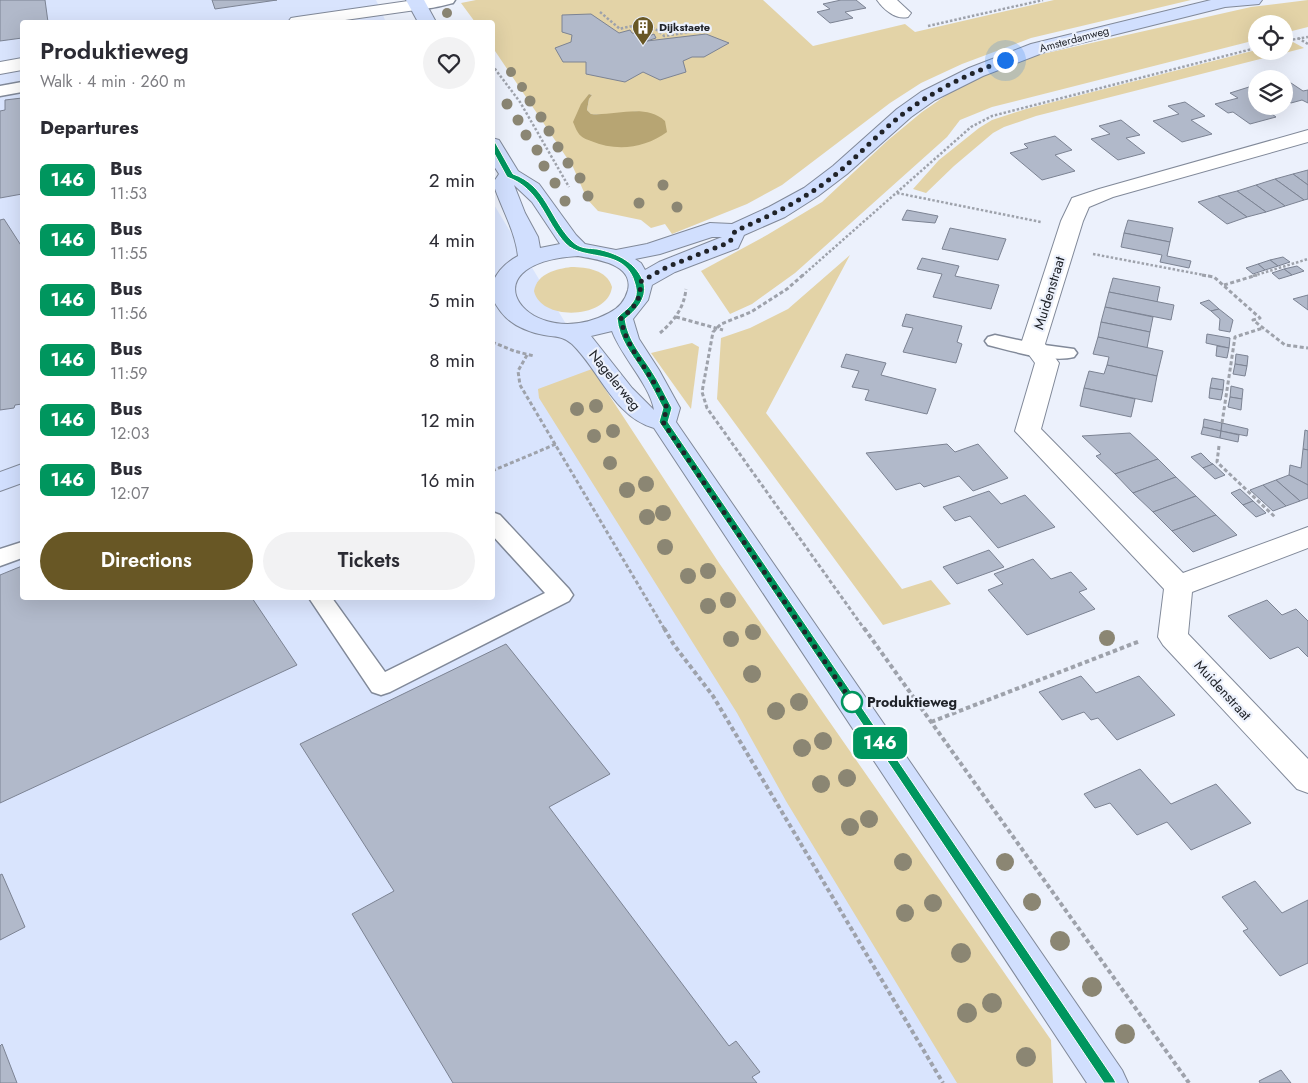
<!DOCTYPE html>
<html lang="en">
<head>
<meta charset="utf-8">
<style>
	:root { --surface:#fff; --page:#f2f2f3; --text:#2b2b33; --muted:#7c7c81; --accent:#685725 }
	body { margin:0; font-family:Jost,sans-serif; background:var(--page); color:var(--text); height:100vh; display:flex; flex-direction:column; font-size:19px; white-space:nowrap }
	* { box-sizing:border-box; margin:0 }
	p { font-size:16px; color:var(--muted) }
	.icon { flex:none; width:28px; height:28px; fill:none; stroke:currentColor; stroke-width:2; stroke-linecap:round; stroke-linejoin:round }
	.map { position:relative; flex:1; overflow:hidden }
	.sheet { position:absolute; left:20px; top:20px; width:475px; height:580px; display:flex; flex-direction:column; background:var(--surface); border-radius:5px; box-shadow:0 5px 20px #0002 }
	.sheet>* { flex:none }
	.badge { padding:0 10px; border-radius:8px; font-size:18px; line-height:32px }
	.fabs { position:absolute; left:1248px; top:15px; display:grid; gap:10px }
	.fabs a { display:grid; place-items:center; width:45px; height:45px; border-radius:50%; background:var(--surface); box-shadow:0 5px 20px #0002; font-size:25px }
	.you { position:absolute; width:25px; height:25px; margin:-12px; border:4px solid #fff; border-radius:50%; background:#1a73e8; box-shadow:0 0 0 8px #1a73e833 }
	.map>.badge { position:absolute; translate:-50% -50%; box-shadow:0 0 0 2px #fff }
	h2 { padding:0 20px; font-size:19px; line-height:45px }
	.round { display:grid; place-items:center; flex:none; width:52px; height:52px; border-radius:26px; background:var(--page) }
	.headline { display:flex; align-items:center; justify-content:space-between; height:85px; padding:0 20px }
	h1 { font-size:24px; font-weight:600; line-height:38px }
	.cta { display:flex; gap:10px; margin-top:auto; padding:10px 20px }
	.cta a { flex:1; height:58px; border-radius:30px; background:var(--accent); color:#fff; font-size:20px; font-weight:600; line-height:58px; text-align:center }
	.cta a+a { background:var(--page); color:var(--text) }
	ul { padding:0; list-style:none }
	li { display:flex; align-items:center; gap:15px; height:60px; padding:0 20px }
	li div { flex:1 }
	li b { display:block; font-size:19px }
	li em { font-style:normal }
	li .badge { min-width:55px; font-weight:700; text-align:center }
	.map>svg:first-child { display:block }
	.built { fill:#d9e4fd }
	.green { fill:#e3d3a7; fill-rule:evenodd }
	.water { fill:#b7a573 }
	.building { fill:#b1b9ca; stroke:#7c8393 }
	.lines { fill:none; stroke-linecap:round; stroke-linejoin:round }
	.lane-casing { stroke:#818999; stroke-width:3 }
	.street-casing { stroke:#818999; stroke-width:2 }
	.secondary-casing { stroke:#818999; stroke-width:2 }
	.path-far2 { stroke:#9ea2ab; stroke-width:2.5; stroke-dasharray:2.5 2; stroke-linecap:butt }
	.path-far1 { stroke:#9ea2ab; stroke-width:3; stroke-dasharray:4 2.5; stroke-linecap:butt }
	.path { stroke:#9ea2ab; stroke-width:4; stroke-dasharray:4.5 3; stroke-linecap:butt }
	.lane { fill:#fff; fill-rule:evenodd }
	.street { fill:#fff; fill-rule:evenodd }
	.secondary { fill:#d1dffe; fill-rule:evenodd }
	.tree { fill:#8b8673 }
	.line { fill:#00965e; stroke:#fff }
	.walk { stroke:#202329; stroke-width:5; stroke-dasharray:0 9 }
	.stop-dot { fill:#fff; stroke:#00965e; stroke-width:2.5 }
	.labels { text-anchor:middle; stroke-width:4.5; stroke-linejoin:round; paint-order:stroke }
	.far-poi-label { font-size:11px; font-weight:bold; fill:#202329; stroke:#ecf1fc; text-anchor:start }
	.far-street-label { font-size:11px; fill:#202329; stroke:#ecf1fc }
	.street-label { font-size:14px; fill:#202329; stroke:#ecf1fc }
	.stop-label { font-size:14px; font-weight:bold; fill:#202329; stroke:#ecf1fc; text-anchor:start }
</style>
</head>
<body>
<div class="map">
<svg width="1308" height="1083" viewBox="0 0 1308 1083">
	<rect width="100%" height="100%" fill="#ecf1fc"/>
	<!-- built -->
	<polygon class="built" points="0,0 376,0 386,22 22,22 22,598 492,598 493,203 1024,1083 0,1083"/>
	<!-- green -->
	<g class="green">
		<path d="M476 0H763L813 46 905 24 915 32 1054 0H1191L1031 38 962 64 921 83 890 103 782 185 747 204 672 234 665 224 651 228 641 220 598 211 587 199 573 167 493 48 492 22H475L461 3ZM589 94 592 95 589 99 587 110 591 114H622L638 111 581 136Z"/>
		<polygon points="1308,0 1308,27 1284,33 1284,24 1256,24 1256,40 992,107 960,120 947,137 795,273 752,304 730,314 701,271 767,235 822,202 887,141 922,112 948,94 989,73 1029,57 1251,7"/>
		<polygon points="1293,42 1304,48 1036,116 1004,127 993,133 954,166 926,193 913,189 939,160 979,128 992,120 1026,109 1256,50 1284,51 1284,44"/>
		<polygon points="850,255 766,413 902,589 931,580 951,604 883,625 717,399 721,338 750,328 788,309"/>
		<path d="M571 267C587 267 607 270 612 287 608 319 541 322 534 291 537 273 557 269 571 267Z"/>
		<polygon points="692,343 699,347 691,409 651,353"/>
		<polygon points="592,369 719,563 1051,1040 1053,1083 957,1083 786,801 737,713 539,398 538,389"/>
	</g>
	<!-- water -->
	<path class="water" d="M589 94 592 95 589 99 587 110 591 114C616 116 645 103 665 121L667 132C645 148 617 152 591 141 588 140 583 138 581 136 577 133 575 126 573 122L581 104Z"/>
	<!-- building -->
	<g class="building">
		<polygon points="0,0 45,0 48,22 22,22 22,38 0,41"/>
		<polygon points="212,0 277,0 215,9"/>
		<polygon points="841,0 856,0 866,8 845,12 853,18 830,23 817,12 830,9 823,4"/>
		<polygon points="591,14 619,33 630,30 632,33 649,36 654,34 656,38 647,41 706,34 729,43 704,57 692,57 683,61 686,72 660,80 643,72 625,82 586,74 586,62 563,62 555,48 571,42 572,35 562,32 562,15"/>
		<polygon points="1291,83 1303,91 1308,90 1308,103 1302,100 1291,103 1284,98 1284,85"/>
		<polygon points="1249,87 1256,92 1256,106 1271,106 1264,108 1276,117 1250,124 1233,112 1228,113 1215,104 1238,98 1230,93"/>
		<polygon points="22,98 22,194 0,198 0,111 5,110 5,100"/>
		<polygon points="1185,102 1205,116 1191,120 1212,134 1182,142 1153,121 1179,114 1168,106"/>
		<polygon points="1121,120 1140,135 1126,138 1145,153 1118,160 1091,139 1110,134 1099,126"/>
		<polygon points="1055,136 1072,150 1055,155 1075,171 1042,180 1010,153 1028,148 1024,144"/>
		<polygon points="1308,170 1308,185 1293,174"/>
		<polygon points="1293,174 1308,185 1308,199 1304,200 1275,179"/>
		<polygon points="1275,179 1304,200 1285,206 1256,185"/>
		<polygon points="1256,185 1285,206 1266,212 1237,191"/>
		<polygon points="1237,191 1266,212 1247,217 1218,196"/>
		<polygon points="1218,196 1247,217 1227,224 1198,202"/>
		<polygon points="907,210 938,216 935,223 902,220"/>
		<polygon points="4,219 22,247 22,404 15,405 14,408 0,410 0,220"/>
		<polygon points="1128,220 1173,228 1170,242 1124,233"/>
		<polygon points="950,228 1006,239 998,260 942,249"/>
		<polygon points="1124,233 1170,242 1167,256 1191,261 1189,268 1160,262 1162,255 1121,247"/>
		<polygon points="1283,257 1290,262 1278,266 1270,260"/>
		<polygon points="922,258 959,266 955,276 999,285 991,309 933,297 942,274 917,269"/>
		<polygon points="1270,260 1278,266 1265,270 1258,264"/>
		<polygon points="1258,264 1265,270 1253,274 1246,268"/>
		<polygon points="1297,266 1304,271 1292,275 1284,269"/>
		<polygon points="1284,269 1292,275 1279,279 1272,273"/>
		<polygon points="1113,278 1160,287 1157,302 1109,292"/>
		<polygon points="1109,292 1174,305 1171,320 1105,307"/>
		<polygon points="1308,295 1308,310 1293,299"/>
		<polygon points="1209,300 1219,309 1211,311 1200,303"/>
		<polygon points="1105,307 1153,317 1150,332 1101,322"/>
		<polygon points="1219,309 1233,320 1230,332 1219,330 1220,319 1211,311"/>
		<polygon points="906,314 962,326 957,342 962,344 956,363 903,352 913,328 902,326"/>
		<polygon points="1101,322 1150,332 1147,348 1098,337"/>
		<polygon points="1207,334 1230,338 1229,348 1206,343"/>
		<polygon points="1098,337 1163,351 1157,376 1107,365 1109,357 1093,354"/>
		<polygon points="1217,346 1229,348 1227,358 1216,356"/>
		<polygon points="846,354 886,363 881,375 936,389 927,414 865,400 869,390 852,387 859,371 841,367"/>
		<polygon points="1236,354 1248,356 1247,366 1235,364"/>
		<polygon points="1235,364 1247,366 1245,376 1233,374"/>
		<polygon points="1107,365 1157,376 1152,402 1084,388 1089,371 1104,374"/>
		<polygon points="1212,378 1224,380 1223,390 1210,388"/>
		<polygon points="1231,386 1243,389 1242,399 1230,397"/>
		<polygon points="1084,388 1135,399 1131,417 1080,406"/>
		<polygon points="1210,388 1223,390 1221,400 1209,398"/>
		<polygon points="1230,397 1242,399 1241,410 1228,407"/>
		<polygon points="1204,419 1222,423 1221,431 1203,427"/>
		<polygon points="1222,423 1248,429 1247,436 1221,431"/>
		<polygon points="1203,427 1221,431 1220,438 1201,434"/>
		<polygon points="1305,430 1308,431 1308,450 1303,449"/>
		<polygon points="1221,431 1239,435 1238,442 1220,438"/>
		<polygon points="1130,433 1158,459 1115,474 1096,456 1101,454 1082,436"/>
		<polygon points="947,444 955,452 978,444 1008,478 973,491 959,476 924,487 920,483 896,490 866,453"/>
		<polygon points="1303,449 1308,450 1308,485 1289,475 1290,465 1301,468"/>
		<polygon points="1201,453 1211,463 1213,464 1203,468 1191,457"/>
		<polygon points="1158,459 1176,477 1133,493 1115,474"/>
		<polygon points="1213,464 1225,475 1215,479 1203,468"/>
		<polygon points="1289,475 1308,485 1308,498 1300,501 1276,480"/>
		<polygon points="1176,477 1196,496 1153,512 1133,493"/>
		<polygon points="1276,480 1300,501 1286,506 1263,485"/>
		<polygon points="1263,485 1286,506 1273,511 1250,490"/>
		<polygon points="1240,489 1253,501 1243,505 1231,493"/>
		<polygon points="989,491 1001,504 1025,495 1055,527 998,548 970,516 955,521 943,507"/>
		<polygon points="1196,496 1216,515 1172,531 1153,512"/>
		<polygon points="1253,501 1266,513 1256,517 1243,505"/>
		<polygon points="1216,515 1237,535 1193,552 1172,531"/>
		<polygon points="989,550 1004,567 957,584 943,567"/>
		<polygon points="1033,559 1051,579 1071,572 1087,589 1079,592 1095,609 1027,635 988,590 1003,584 994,574"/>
		<polygon points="22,566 22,598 252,598 297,665 0,803 0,575"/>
		<polygon points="1267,600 1282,615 1296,609 1308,621 1308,657 1298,647 1270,659 1228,616"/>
		<polygon points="506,644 610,774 549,807 729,1046 736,1041 760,1072 752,1077 757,1083 453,1083 352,914 394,891 300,744"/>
		<polygon points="1081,676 1096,693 1139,676 1175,715 1117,740 1098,718 1091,720 1084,712 1062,720 1039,692"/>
		<polygon points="1140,769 1171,804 1216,784 1251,823 1191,850 1167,822 1137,835 1110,803 1095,808 1084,794"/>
		<polygon points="2,874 25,927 0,940 0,875"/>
		<polygon points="1255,881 1282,913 1308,900 1308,963 1280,976 1243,931 1248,929 1222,897"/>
		<polygon points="2,1044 17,1083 0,1083 0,1046"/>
		<polygon points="1281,1070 1291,1083 1260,1083 1259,1081"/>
	</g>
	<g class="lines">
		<!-- lane casing -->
		<g class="lane-casing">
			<g id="lane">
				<path d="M421 0H455L453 3C441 6 424 11 412 8L410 5 412 2Z"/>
				<polygon points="22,82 22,92 0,96 0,86"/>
				<path d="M995 335 1037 344 1074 349 1077 353 1074 357C1051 363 1012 351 988 345L985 341 988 337Z"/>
				<polygon points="492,512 500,515 569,589 573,595 569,601 390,692 381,695 372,692 309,598 332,598 385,672 545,593 492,535"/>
				<polygon points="22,542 22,558 0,566 0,549"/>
			</g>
		</g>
		<!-- street casing -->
		<g class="street-casing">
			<g id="street">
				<polygon points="415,0 423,1 426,5 423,9 331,22 288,22 291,18 297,17"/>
				<path d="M877 0H897L911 13 908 17C896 20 884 10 877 0Z"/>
				<polygon points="22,58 22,70 0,74 0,62"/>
				<polygon points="1308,130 1308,142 1113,197 1089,207 1083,221 1045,344 1059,363 1041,429 1183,573 1308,527 1308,548 1192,592 1188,634 1308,759 1308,793 1297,789 1163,645 1158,637 1164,589 1015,431 1035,363 1021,344 1061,221 1072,198 1099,189"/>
			</g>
		</g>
		<!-- secondary casing -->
		<g class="secondary-casing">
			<g id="secondary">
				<polygon points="406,0 424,0 436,22 418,22"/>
				<path d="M1211 0H1262L1259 4 1225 7 1045 52 983 76 935 100 911 117 847 174 818 196 785 217 744 235 738 248 675 272 652 285 648 300 633 319 639 339 659 370 680 408 676 422 1122 1070 1128 1083H1087L654 428C614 417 600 371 572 344 563 336 556 337 544 335 528 332 511 325 501 312 496 305 492 300 492 291 492 275 505 263 518 256 515 230 501 208 493 183L499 174 492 163V138L499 140 518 171 539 184 576 235 585 244 616 250 647 244 710 223 732 224 769 207 804 188 833 166 897 109 921 92 969 68 1031 44ZM514 185 532 202 560 244 540 248 538 237 525 213ZM712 237H722L659 262 645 270 641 263 635 259 660 254ZM578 256C596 259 634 264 628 290 625 301 619 308 609 313 530 355 460 263 578 256ZM612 331C621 356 650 385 654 410L632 388 591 336Z"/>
				<polygon points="22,464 22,483 0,491 0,472"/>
			</g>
		</g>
		<!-- path-far2 -->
		<g class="path-far2">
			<path d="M600 12 620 29C636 24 652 23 664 36L709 29"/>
			<polyline points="928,26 1043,0"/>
			<polyline points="1298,38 1308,44"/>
			<polyline points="1284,41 1308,37"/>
			<polyline points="492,65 520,102 569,187"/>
			<polyline points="897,193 1041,222"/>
			<polyline points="1093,254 1209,276"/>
			<polyline points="802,276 971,127 992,116 1256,48"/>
			<polyline points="1253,276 1308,259"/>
		</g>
		<!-- path-far1 -->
		<g class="path-far1">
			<polyline points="803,275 787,289 751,312 721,324 713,332 702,392 707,408 865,630"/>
			<polyline points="1202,275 1214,277 1260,318 1253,320 1285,345 1308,348"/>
			<polyline points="1224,285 1257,275"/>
			<polyline points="676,317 723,330"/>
			<path d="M660 333C674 321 684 308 686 289"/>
			<polyline points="492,342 514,351 534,356"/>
			<polyline points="527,355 518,371 520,385 665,630"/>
			<polyline points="1222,423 1235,337 1263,328"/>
			<polyline points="1219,446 1217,462 1275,517"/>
			<polyline points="492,471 556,444"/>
		</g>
		<!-- path -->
		<g class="path">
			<polyline points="664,628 674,645 713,696 943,1083"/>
			<polyline points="864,628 1189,1083"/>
			<polyline points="931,722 1140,641"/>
		</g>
		<!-- lane -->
		<use href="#lane" class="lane"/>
		<!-- street -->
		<use href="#street" class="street"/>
		<!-- secondary -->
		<use href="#secondary" class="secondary"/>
	</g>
	<!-- trees -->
	<g class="tree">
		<circle cx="447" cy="13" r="5"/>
		<circle cx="511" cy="72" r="5"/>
		<circle cx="522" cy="87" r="5"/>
		<circle cx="530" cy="101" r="5.5"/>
		<circle cx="507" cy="104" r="5.5"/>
		<circle cx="541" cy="117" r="5.5"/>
		<circle cx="518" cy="120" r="5.5"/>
		<circle cx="549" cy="131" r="5.5"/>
		<circle cx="526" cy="135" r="5.5"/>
		<circle cx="558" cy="147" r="5.5"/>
		<circle cx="537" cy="150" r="5.5"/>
		<circle cx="568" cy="163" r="5.5"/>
		<circle cx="544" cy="166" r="5.5"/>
		<circle cx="580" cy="178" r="5.5"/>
		<circle cx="555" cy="183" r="5.5"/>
		<circle cx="663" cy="185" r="5.5"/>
		<circle cx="588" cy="196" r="5.5"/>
		<circle cx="565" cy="201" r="5.5"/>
		<circle cx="639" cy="203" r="5.5"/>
		<circle cx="677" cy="207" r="5.5"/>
		<circle cx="596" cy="406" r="7"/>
		<circle cx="577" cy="409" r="7"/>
		<circle cx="613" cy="431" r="7"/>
		<circle cx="594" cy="436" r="7"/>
		<circle cx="610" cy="463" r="7"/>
		<circle cx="646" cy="484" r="8"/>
		<circle cx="627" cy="490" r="8"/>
		<circle cx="663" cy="513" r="8"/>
		<circle cx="647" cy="517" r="8"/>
		<circle cx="665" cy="547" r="8"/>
		<circle cx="708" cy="571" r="8"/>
		<circle cx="688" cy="576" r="8"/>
		<circle cx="728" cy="600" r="8"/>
		<circle cx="708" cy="606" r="8"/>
		<circle cx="753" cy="632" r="8"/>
		<circle cx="1107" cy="638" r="8"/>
		<circle cx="731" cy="639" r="8"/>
		<circle cx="752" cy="674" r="9"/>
		<circle cx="799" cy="702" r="9"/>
		<circle cx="776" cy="711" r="9"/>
		<circle cx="823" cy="741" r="9"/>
		<circle cx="802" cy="748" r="9"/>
		<circle cx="847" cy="778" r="9"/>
		<circle cx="821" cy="784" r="9"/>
		<circle cx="869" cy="819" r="9"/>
		<circle cx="850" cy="827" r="9"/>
		<circle cx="903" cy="862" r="9"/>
		<circle cx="1005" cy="862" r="9"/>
		<circle cx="1032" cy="902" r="9"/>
		<circle cx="933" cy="903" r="9"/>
		<circle cx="905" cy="913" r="9"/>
		<circle cx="1060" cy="941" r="10"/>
		<circle cx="961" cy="953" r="10"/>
		<circle cx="1092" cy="987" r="10"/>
		<circle cx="992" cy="1003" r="10"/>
		<circle cx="967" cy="1013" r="10"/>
		<circle cx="1125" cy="1034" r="10"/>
		<circle cx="1026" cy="1057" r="10"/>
	</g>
	<!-- line -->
	<path class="line" d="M490 142H495L513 174C546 185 550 219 572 241 580 249 588 248 597 249 617 253 638 263 644 284 647 299 636 310 625 319 628 340 640 353 651 370 659 382 665 395 672 408L668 422 1114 1079 1116 1083H1104L659 422 663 408C656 395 650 382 642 370 631 353 619 339 617 318 622 312 629 309 633 302 637 296 637 291 635 284 626 247 584 262 566 244 544 221 541 189 507 177L489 144Z"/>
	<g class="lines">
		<!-- walk -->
		<path class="walk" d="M852 702 856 708 663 422 667 408C661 395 654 382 646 370 635 353 624 339 621 318 634 308 642 299 640 282L667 267 730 242 735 231C772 215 810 197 841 170 862 152 881 131 903 114 934 90 969 74 1005 60"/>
	</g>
	<!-- icons -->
	<defs>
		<g id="building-pin" transform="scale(1.125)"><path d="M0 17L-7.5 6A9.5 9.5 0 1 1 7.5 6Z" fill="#685725" stroke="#ecf1fc"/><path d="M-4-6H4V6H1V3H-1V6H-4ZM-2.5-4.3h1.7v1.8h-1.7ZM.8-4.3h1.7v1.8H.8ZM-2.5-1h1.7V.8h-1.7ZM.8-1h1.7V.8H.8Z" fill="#fff"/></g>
	</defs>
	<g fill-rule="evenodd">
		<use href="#building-pin" x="643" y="27"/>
	</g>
	<!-- markers -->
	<circle class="stop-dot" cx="852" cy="702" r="10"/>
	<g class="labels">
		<!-- far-poi labels -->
		<g class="far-poi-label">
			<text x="659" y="31">Dijkstaete</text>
		</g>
		<!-- far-street labels -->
		<g class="far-street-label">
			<text transform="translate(1074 39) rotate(-15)" y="4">Amsterdamweg</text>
		</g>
		<!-- street labels -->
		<g class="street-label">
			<text transform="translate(1049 293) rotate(-73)" y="5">Muidenstraat</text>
			<text transform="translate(615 380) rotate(51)" y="5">Nagelerweg</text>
			<text transform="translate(1223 690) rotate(47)" y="5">Muidenstraat</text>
		</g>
		<!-- stop labels -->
		<g class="stop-label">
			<text x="867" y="707">Produktieweg</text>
		</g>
	</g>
</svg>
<div class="fabs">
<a><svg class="icon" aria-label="locate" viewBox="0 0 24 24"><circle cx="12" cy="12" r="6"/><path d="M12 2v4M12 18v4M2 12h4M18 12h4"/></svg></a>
<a><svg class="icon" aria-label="layers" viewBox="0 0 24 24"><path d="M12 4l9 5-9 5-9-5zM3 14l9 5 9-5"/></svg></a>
</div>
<div class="you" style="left:1005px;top:60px"></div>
<b class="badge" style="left:880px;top:743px;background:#00965e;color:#fff">146</b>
<section class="sheet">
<div class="headline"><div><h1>Produktieweg</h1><p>Walk · 4 min · 260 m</p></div><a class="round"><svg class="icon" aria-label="heart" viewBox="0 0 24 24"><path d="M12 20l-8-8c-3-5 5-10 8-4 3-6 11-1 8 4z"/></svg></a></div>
<h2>Departures</h2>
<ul>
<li><span class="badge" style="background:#00965e;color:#fff">146</span><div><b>Bus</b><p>11:53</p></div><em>2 min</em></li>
<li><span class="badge" style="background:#00965e;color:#fff">146</span><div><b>Bus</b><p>11:55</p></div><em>4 min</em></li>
<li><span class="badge" style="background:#00965e;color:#fff">146</span><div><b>Bus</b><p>11:56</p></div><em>5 min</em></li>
<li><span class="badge" style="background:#00965e;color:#fff">146</span><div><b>Bus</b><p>11:59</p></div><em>8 min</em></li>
<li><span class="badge" style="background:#00965e;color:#fff">146</span><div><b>Bus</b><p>12:03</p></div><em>12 min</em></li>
<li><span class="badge" style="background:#00965e;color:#fff">146</span><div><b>Bus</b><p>12:07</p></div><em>16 min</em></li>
</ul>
<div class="cta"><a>Directions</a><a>Tickets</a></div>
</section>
</div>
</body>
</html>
